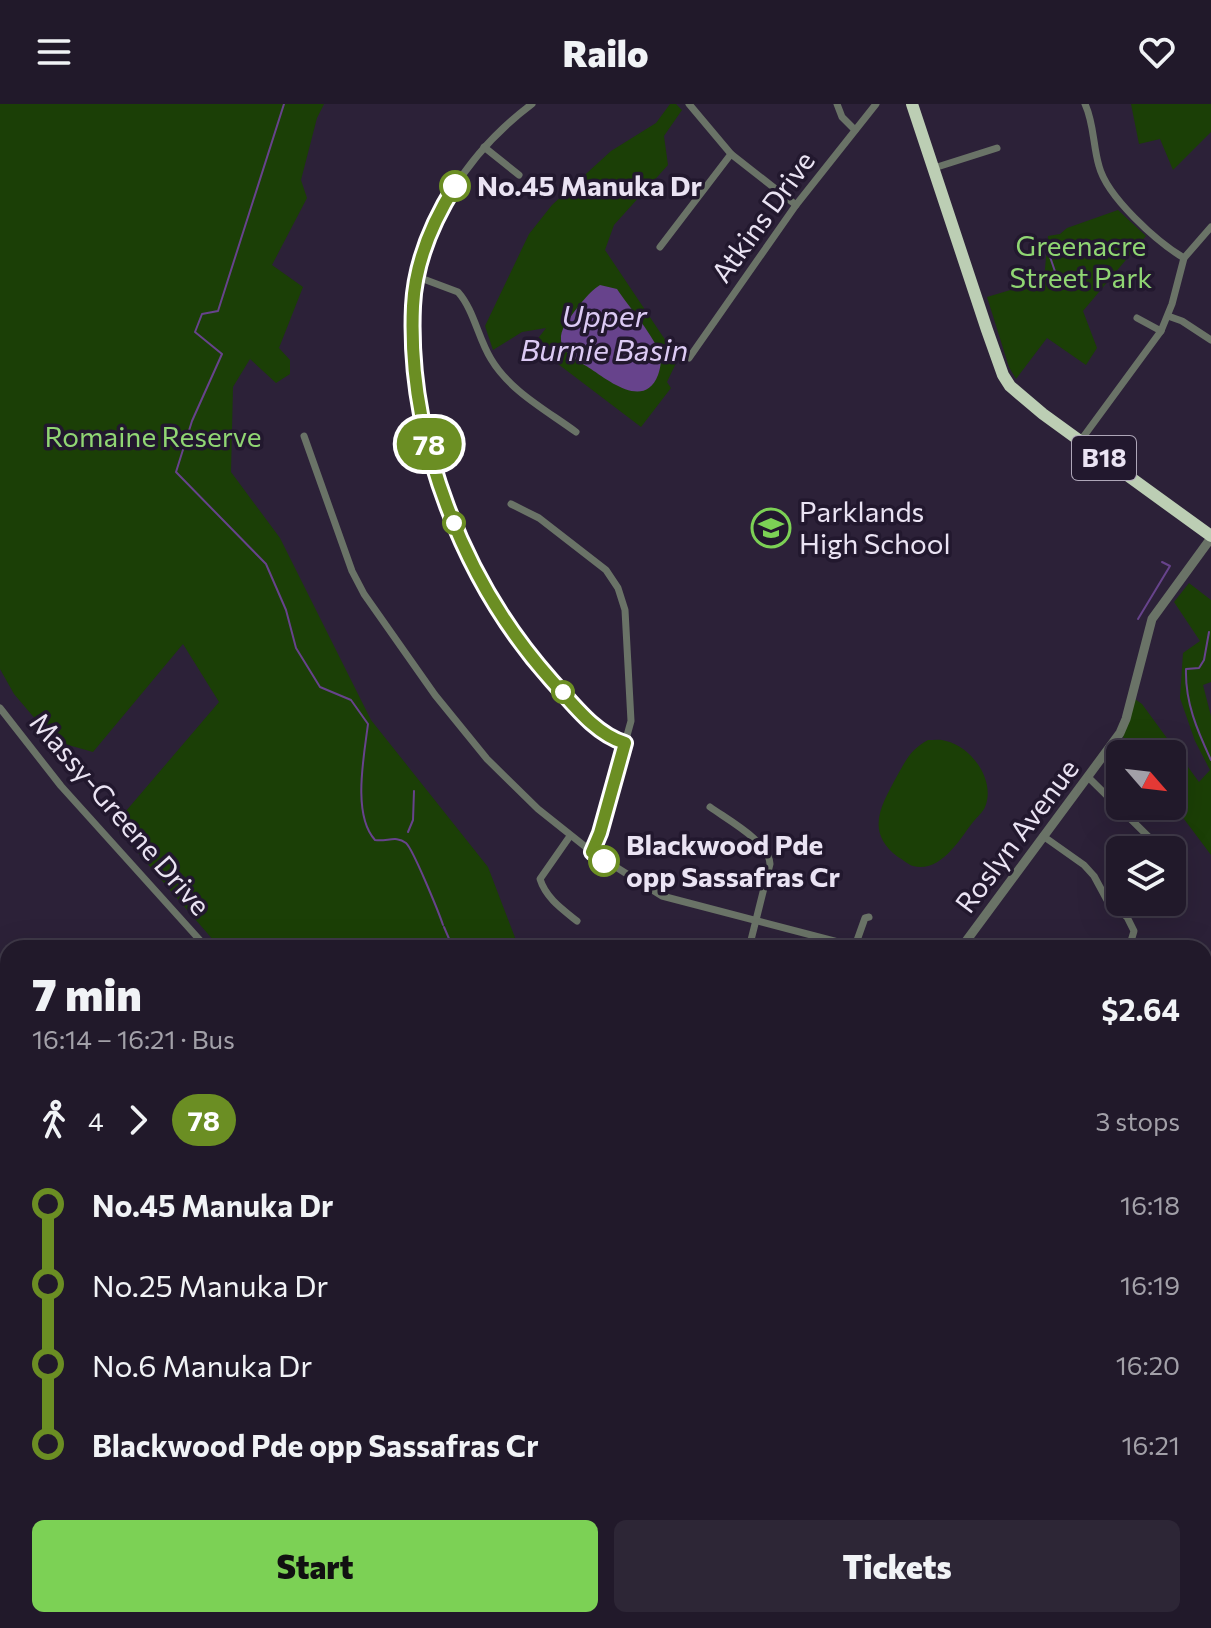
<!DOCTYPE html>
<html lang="en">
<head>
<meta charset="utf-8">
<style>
	:root { --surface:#21192a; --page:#2d2636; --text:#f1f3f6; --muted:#a2a0a8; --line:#3e3847; --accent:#7cd155 }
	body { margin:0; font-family:Commissioner,sans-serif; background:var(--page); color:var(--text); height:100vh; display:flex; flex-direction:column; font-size:30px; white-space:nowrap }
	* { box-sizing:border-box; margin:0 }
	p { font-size:26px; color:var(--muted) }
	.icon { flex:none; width:44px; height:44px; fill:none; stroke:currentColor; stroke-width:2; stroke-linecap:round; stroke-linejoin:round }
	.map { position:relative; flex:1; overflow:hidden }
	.sheet { position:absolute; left:0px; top:836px; width:1212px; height:688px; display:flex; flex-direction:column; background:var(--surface); border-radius:24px 24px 0 0; box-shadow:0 8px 32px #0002,0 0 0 2px var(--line) }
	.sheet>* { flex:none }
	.badge { padding:0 16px; border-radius:26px; font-size:28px; line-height:52px }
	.needle { width:52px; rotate:118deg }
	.fabs { position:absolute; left:1106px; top:636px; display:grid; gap:16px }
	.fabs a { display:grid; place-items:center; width:80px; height:80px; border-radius:12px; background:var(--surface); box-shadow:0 8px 32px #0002,0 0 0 2px var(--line); font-size:40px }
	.map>.badge { position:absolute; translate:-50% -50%; box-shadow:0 0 0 4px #fff }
	.legs { display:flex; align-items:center; gap:12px; height:88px; padding:0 32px; font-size:26px }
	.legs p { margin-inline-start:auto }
	.headline { display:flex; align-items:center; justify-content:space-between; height:136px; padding:0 32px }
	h1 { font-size:44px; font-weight:800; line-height:60px }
	.cta { display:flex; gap:16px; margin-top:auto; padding:16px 32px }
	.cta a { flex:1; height:92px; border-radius:12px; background:var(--accent); color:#111; font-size:32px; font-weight:800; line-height:92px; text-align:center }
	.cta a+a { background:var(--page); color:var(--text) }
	ul { padding:0 32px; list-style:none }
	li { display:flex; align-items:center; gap:28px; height:80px; font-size:30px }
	li i { display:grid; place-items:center; width:12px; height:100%; margin:0 10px; background:currentColor }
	li i::after { content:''; width:20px; height:20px; margin:-10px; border:6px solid; border-radius:50%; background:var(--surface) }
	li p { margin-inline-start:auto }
	li:first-child i { background:linear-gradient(#0000 50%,currentColor 0) }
	li:last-child i { background:linear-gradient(currentColor 50%,#0000 0) }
	header { display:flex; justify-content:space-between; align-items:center; height:104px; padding:0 32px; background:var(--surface); font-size:36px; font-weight:800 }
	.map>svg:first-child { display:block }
	.green { fill:#1b3f06 }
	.water { fill:#67438c }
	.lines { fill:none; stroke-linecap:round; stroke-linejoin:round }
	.stream { stroke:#67438c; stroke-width:2 }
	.minor { stroke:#6a7367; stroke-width:7 }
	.tertiary { stroke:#6a7367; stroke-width:9 }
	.secondary { stroke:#919e8c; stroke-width:10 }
	.trunk { stroke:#bcceb4; stroke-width:12 }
	.rail-casing { stroke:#bfb7c9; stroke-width:5 }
	.rail { stroke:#22182e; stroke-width:2; stroke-dasharray:6; stroke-linecap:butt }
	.line-1-casing { stroke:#fff; stroke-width:18 }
	.line-1 { stroke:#6b8e23; stroke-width:12 }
	.stop-1-dot { fill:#fff; stroke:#6b8e23; stroke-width:4 }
	.labels { text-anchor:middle; stroke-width:7; stroke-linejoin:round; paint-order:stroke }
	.shield { fill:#22182e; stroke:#aea6b8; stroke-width:2 }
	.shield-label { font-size:26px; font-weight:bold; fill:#eae3f3 }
	.stop-label { font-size:28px; font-weight:bold; fill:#eae3f3; stroke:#22182e; text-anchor:start }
	.street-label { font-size:28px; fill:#eae3f3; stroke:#22182e }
	.park-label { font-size:28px; fill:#90d673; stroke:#22182e }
	.poi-label { font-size:28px; fill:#eae3f3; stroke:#22182e; text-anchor:start }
	.water-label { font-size:30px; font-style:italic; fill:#dccaf4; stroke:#22182e }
</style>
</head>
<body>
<header><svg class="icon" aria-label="menu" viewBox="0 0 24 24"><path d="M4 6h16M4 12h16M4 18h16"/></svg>Railo<svg class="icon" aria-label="heart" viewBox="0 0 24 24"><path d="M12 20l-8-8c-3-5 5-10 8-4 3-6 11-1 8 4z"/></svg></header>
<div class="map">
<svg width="1211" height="1524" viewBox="0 0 1211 1524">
	<rect width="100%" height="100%" fill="#2c2138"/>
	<!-- green -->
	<g class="green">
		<polygon points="0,0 324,0 317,14 301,76 307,94 272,161 303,183 279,244 290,256 290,270 276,279 250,255 233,283 231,368 280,434 371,616 488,763 519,844 220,844 114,721 219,598 183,540 93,648 54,637 14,590 0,565"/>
		<polygon points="670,0 676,0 682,6 664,32 668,61 614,121 605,146 678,255 667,278 671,284 641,323 533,241 546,224 522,228 493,246 485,222 529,130 552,101 611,47 656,19"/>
		<polygon points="1131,0 1211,0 1211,28 1173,66 1160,35 1139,40"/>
		<polygon points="1118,106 1146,132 1083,207 1097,244 1086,261 1047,234 1016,275 1009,263 987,193 1044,176 1048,132 1060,130 1067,124"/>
		<polygon points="1189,479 1211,496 1211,578 1203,581 1211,612 1211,751 1172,699 1172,650 1136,650 1120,629 1132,593 1142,600 1199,678 1210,666 1195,637 1180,594 1183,549 1200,537 1174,498"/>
		<path d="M928 636C934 636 941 635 946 637 972 643 996 677 985 703 983 708 977 713 973 718 959 736 941 769 913 762 909 761 902 755 898 753 864 728 882 700 897 672 906 656 911 645 928 636Z"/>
		<polygon points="0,939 8,944 8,1041 0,1040"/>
		<polygon points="0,1465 8,1469 8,1516 91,1516 91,1524 0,1524"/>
		<polygon points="932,1516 1154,1516 1158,1524 938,1524"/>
	</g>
	<!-- water -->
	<path class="water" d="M600 181 617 185C629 203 650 227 659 247 662 254 661 263 658 271 645 305 610 278 591 265 581 258 562 250 561 236 560 225 568 217 574 208 582 198 589 188 600 181Z"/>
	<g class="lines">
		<!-- stream -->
		<g class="stream">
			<path d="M284 0 218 207 202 210 195 228 222 250 192 317 176 368 266 460 286 506 296 544 320 583 351 596 368 620C364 652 352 711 375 736 387 738 396 731 406 739 413 745 439 809 443 821"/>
			<polyline points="1049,150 1059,179"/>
			<polyline points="1138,515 1170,462 1162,458"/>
			<path d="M1209 528 1204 556 1199 564 1186 565C1185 598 1197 626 1211 656"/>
			<polyline points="408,728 413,716 414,687"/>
			<polyline points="444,823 453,844"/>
			<polyline points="1167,1516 1171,1524"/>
		</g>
		<!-- minor -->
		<g class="minor">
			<path d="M532 0C468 48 423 117 414 198 411 217 414 239 416 258 425 368 466 481 540 563 564 590 591 630 625 639"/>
			<polyline points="689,0 731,50 796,101"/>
			<polyline points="837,0 842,13 855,26"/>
			<path d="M1085 0C1094 19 1093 42 1099 62 1107 93 1157 138 1184 154"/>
			<polyline points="484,43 519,71"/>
			<polyline points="934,64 997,44"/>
			<polyline points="660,143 731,50"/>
			<path d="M418 173 458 188C474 206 478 234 491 255 510 287 546 306 576 328"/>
			<polyline points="1168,212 1182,217 1211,236"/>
			<polyline points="1137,214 1161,227"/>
			<polyline points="689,254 796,101 876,0"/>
			<polyline points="304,332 352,467 364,490 435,591 487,655 538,705 592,748 662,792 861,844"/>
			<polyline points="1081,336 1161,227 1172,200 1184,154 1211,123"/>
			<polyline points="511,400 539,414 606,466 618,484 625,506 631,617 600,729 592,748"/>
			<polyline points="0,604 61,682 207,844"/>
			<polyline points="1088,673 1162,746"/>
			<path d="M710 703C728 716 769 738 770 760L749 844"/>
			<path d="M570 732 540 775C546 794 562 805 577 817"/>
			<polyline points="1043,732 1084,761 1094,772 1107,796 1127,813 1134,827 1129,844"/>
			<polyline points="1172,755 1178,761"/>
			<polyline points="855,842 865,814 869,813"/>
			<polyline points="1204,909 1211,900"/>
			<polyline points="0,1088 8,1079"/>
			<polyline points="1204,1179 1211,1185"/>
			<polyline points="1204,1456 1211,1461"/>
			<polyline points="299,1516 300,1524"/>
			<polyline points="708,1516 712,1524"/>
		</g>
		<!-- tertiary -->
		<g class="tertiary">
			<polyline points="961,844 1120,629 1126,615 1152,515 1211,434"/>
			<polyline points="1204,1328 1211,1333"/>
		</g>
		<!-- secondary -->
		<g class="secondary">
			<polyline points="0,1100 8,1115"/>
			<polyline points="200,1516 201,1524"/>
		</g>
		<!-- trunk -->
		<polyline class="trunk" points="912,0 987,226 1003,271 1010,282 1043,310 1211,432"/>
		<!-- rail casing -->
		<g class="rail-casing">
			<g id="rail">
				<polyline points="0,1386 8,1394"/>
				<polyline points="101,1516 101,1524"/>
			</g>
		</g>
		<!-- rail -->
		<use href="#rail" class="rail"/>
	</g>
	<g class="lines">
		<!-- line-1 casing -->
		<g class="line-1-casing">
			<path id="line-1" d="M455 82C433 117 415 160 413 202 407 335 464 479 552 577 573 600 595 630 625 639L600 729 592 748 604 757"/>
		</g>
		<!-- line-1 -->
		<use href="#line-1" class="line-1"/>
	</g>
	<!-- icons -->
	<defs>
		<g id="school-ring" transform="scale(2)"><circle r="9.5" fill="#22182e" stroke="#7cd155" stroke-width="1.5"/><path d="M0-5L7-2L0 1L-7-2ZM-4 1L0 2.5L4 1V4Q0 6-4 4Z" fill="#7cd155"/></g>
	</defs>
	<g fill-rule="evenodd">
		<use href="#school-ring" x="771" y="424"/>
	</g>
	<!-- markers -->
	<g class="stop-1-dot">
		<circle cx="455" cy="82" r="14"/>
		<circle cx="454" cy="419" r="10"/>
		<circle cx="563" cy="588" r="10"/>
		<circle cx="604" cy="757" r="14"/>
	</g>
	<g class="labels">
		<!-- shield labels -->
		<rect class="shield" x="1072" y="332" width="64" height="44" rx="6"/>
		<g class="shield-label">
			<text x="1104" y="363">B18</text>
		</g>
		<!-- stop labels -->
		<g class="stop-label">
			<text x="477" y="92">No.45 Manuka Dr</text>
			<text x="626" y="751">Blackwood Pde<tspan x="626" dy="32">opp Sassafras Cr</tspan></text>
		</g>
		<!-- street labels -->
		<g class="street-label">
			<text transform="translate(763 113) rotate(-54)" y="10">Atkins Drive</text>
			<text transform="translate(120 710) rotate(49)" y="10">Massy-Greene Drive</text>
			<text transform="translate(1017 732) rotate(-53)" y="10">Roslyn Avenue</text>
		</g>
		<!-- park labels -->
		<g class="park-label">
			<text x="1081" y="152">Greenacre<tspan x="1081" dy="32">Street Park</tspan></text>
			<text x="153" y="343">Romaine Reserve</text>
		</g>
		<!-- poi labels -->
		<g class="poi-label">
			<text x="799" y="418">Parklands<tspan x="799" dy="32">High School</tspan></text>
		</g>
		<!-- water labels -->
		<g class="water-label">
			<text x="604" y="223">Upper<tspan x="604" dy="34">Burnie Basin</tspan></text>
		</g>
	</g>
</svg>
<div class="fabs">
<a><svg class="needle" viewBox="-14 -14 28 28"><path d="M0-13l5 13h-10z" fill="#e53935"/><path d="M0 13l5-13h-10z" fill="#a2a0a8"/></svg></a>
<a><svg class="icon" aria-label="layers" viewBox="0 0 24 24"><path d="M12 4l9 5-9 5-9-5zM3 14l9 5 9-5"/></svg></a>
</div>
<b class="badge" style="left:429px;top:340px;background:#6b8e23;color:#fff">78</b>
<section class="sheet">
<div class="headline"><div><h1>7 min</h1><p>16:14 – 16:21 · Bus</p></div><b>$2.64</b></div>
<div class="legs"><svg class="icon" aria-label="walk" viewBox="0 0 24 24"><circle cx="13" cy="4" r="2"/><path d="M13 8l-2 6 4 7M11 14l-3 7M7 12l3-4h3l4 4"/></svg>4<svg class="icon" aria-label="forward" viewBox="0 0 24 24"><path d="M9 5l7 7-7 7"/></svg><b class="badge" style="background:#6b8e23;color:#fff">78</b><p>3 stops</p></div>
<ul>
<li><i style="color:#6b8e23"></i><b>No.45 Manuka Dr</b><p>16:18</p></li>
<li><i style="color:#6b8e23"></i><span>No.25 Manuka Dr</span><p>16:19</p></li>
<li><i style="color:#6b8e23"></i><span>No.6 Manuka Dr</span><p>16:20</p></li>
<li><i style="color:#6b8e23"></i><b>Blackwood Pde opp Sassafras Cr</b><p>16:21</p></li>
</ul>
<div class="cta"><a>Start</a><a>Tickets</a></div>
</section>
</div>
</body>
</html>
